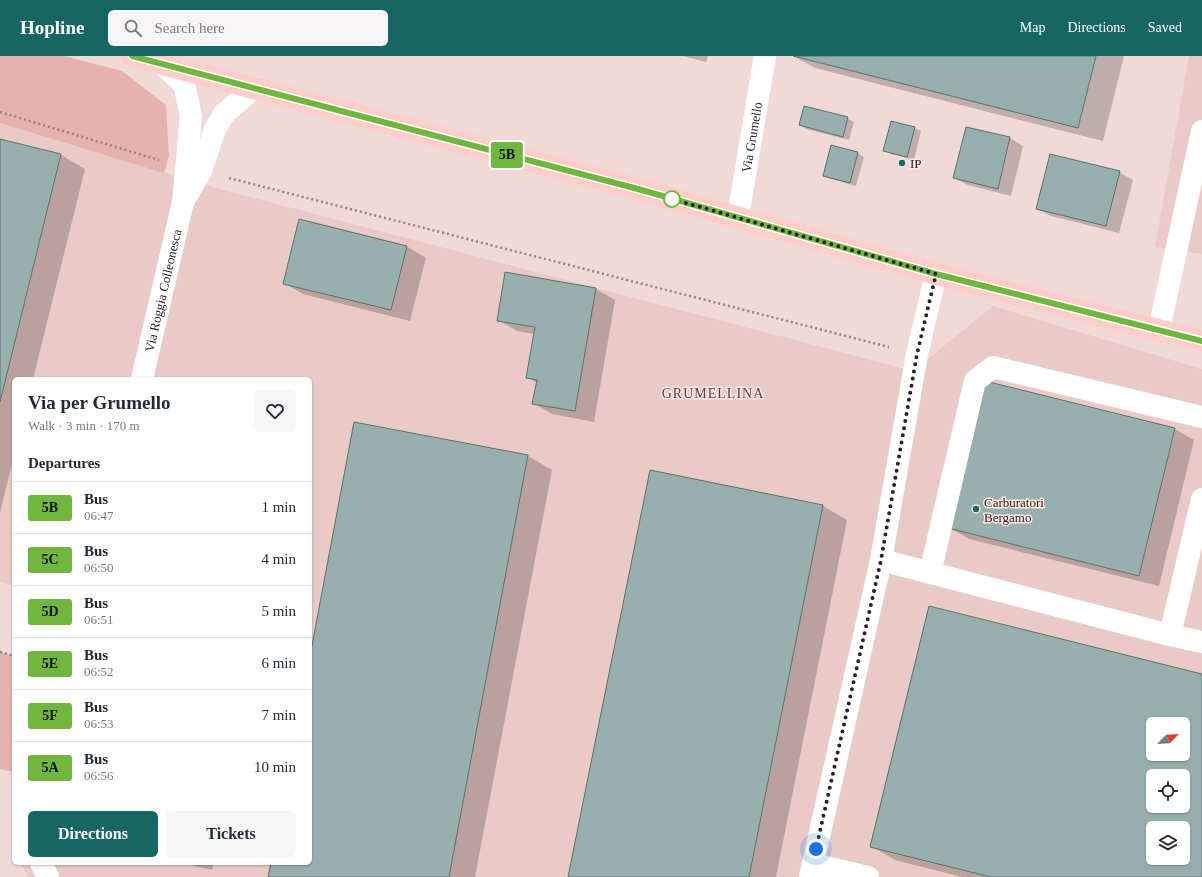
<!DOCTYPE html>
<html lang="en">
<head>
<meta charset="utf-8">
<style>
	:root { --surface:#fff; --page:#f6f6f7; --text:#1f2937; --muted:#747a83; --line:#e0e1e3; --accent:#186664 }
	body { margin:0; font-family:Georgia,serif; background:var(--page); color:var(--text); height:100vh; display:flex; flex-direction:column; font-size:15px; white-space:nowrap }
	* { box-sizing:border-box; margin:0 }
	p { font-size:13px; color:var(--muted) }
	.icon { flex:none; width:22px; height:22px; fill:none; stroke:currentColor; stroke-width:2; stroke-linecap:round; stroke-linejoin:round }
	.map { position:relative; flex:1; overflow:hidden }
	.panel { position:absolute; left:12px; top:321px; width:300px; height:488px; display:flex; flex-direction:column; background:var(--surface); border-radius:6px; box-shadow:0 1px 3px #0004 }
	.panel>* { flex:none }
	.badge { padding:0 8px; border-radius:3px; font-size:14px; line-height:26px }
	.needle { width:26px; rotate:65deg }
	.buttons { position:absolute; left:1146px; top:661px; display:grid; gap:8px }
	.buttons a { display:grid; place-items:center; width:44px; height:44px; border-radius:6px; background:var(--surface); box-shadow:0 1px 3px #0004; font-size:20px }
	.you { position:absolute; width:20px; height:20px; margin:-10px; border:3px solid #fff; border-radius:50%; background:#1a73e8; box-shadow:0 0 0 6px #1a73e833 }
	.map>.badge { position:absolute; translate:-50% -50%; box-shadow:0 0 0 2px #fff }
	h2 { padding:0 16px; font-size:15px; line-height:36px }
	.round { display:grid; place-items:center; flex:none; width:42px; height:42px; border-radius:6px; background:var(--page) }
	.summary { display:flex; align-items:center; justify-content:space-between; height:68px; padding:0 16px }
	h1 { font-size:19px; font-weight:700; line-height:30px }
	.action { display:flex; gap:8px; margin-top:auto; padding:8px 16px }
	.action a { flex:1; height:46px; border-radius:6px; background:var(--accent); color:#fff; font-size:16px; font-weight:700; line-height:46px; text-align:center }
	.action a+a { background:var(--page); color:var(--text) }
	ul { padding:0; list-style:none }
	li { display:flex; align-items:center; gap:12px; height:52px; padding:0 16px; border-top:1px solid var(--line) }
	li div { flex:1 }
	li b { display:block; font-size:15px }
	li em { font-style:normal }
	li .badge { min-width:44px; font-weight:700; text-align:center }
	header { display:flex; align-items:center; gap:24px; box-sizing:border-box; height:56px; padding:0 20px; background:var(--accent); color:#fff }
	header strong { font-size:19px }
	nav { display:flex; gap:22px; margin-inline-start:auto; font-size:14px }
	.search { width:280px; height:36px; background:var(--page); display:flex; align-items:center; gap:10px; box-sizing:border-box; padding:0 14px; border-radius:6px; color:var(--muted); font-size:15px }
	.map>svg:first-child { display:block }
	.built { fill:#eacac6; fill-rule:evenodd }
	.green { fill:#e7b2ad }
	.shadow { fill:#0003; fill-rule:evenodd }
	.building { fill:#97b0ae; stroke:#5a7170; fill-rule:evenodd }
	.lines { fill:none; stroke-linecap:round; stroke-linejoin:round }
	.path { stroke:#938281; stroke-width:2.5; stroke-dasharray:2 3; stroke-linecap:butt }
	.minor { stroke:#fff; stroke-width:22 }
	.major { stroke:#fdceca; stroke-width:22 }
	.line-casing { stroke:#fff; stroke-width:9 }
	.line { stroke:#71b73f; stroke-width:6 }
	.walk { stroke:#29201f; stroke-width:4; stroke-dasharray:0 7.2 }
	.poi-dot { fill:#186664; stroke:#ffe6e4; stroke-width:1.5 }
	.stop-dot { fill:#fff; stroke:#71b73f; stroke-width:2 }
	.labels { text-anchor:middle; stroke-width:3; stroke-linejoin:round; paint-order:stroke }
	.street-label { font-size:13px; fill:#29201f; stroke:#ffe6e4 }
	.poi-label { font-size:13px; fill:#29201f; stroke:#ffe6e4; text-anchor:start }
	.neighbourhood-label { font-size:14px; letter-spacing:1px; fill:#554240; stroke:#ffe6e4 }
</style>
</head>
<body>
<header>
<strong>Hopline</strong>
<div class="search"><svg class="icon" aria-label="search" viewBox="0 0 24 24"><circle cx="10" cy="10" r="6"/><path d="M15 15l6 6"/></svg>Search here</div>
<nav><a>Map</a><a>Directions</a><a>Saved</a></nav>
</header>
<div class="map">
<svg width="1202" height="821" viewBox="0 0 1202 821">
	<rect width="100%" height="100%" fill="#f1d9d7"/>
	<!-- built -->
	<g class="built">
		<polygon points="1189,0 1202,0 1202,198 1155,191"/>
		<path d="M0 67 216 132 913 315 993 250 1202 313V821H27L22 807H310V323H14V530L0 526ZM1153 668H1183V698H1153ZM1153 720H1183V750H1153ZM1153 772H1183V802H1153Z"/>
	</g>
	<!-- green -->
	<g class="green">
		<polygon points="0,0 64,0 122,15 166,49 169,100 164,117 0,67"/>
		<polygon points="0,596 14,600 14,716 0,713"/>
	</g>
	<!-- shadow -->
	<g class="shadow">
		<polygon points="683,0 708,0 706,6"/>
		<polygon points="793,0 1124,0 1103,85 815,12"/>
		<polygon points="847,62 854,66 849,84 806,73 800,69"/>
		<polygon points="914,72 921,75 914,104 891,98 885,94"/>
		<polygon points="966,72 1010,82 1023,90 1011,140 968,129 954,122"/>
		<polygon points="0,84 61,99 85,113 33,323 14,323 14,400 0,457"/>
		<polygon points="857,97 864,101 856,130 831,123 824,120"/>
		<polygon points="1119,116 1133,124 1119,177 1051,160 1037,153"/>
		<polygon points="406,190 426,202 410,265 303,238 284,227"/>
		<polygon points="596,233 615,244 594,366 552,358 533,347 537,327 527,321 534,278 517,275 498,264"/>
		<polygon points="985,326 1175,373 1194,384 1159,530 969,483 950,472"/>
		<polygon points="528,400 552,414 475,821 269,821 272,807 310,807 310,605"/>
		<polygon points="650,415 823,450 847,464 776,821 570,821"/>
		<path d="M1202 619V821H962L895 804 871 790ZM1153 668H1183V698H1153ZM1153 720H1183V750H1153ZM1153 772H1183V802H1153Z"/>
		<polygon points="181,807 214,807 212,814"/>
	</g>
	<!-- building -->
	<g class="building">
		<polygon points="793,0 1096,0 1078,72"/>
		<polygon points="804,50 848,61 843,81 799,69"/>
		<polygon points="891,65 915,71 907,101 883,95"/>
		<polygon points="966,71 1010,81 998,133 953,122"/>
		<polygon points="0,83 61,98 0,346"/>
		<polygon points="831,89 858,96 850,127 823,120"/>
		<polygon points="1050,98 1120,115 1106,170 1036,153"/>
		<polygon points="299,163 407,190 391,254 283,228"/>
		<polygon points="505,216 596,232 575,355 532,348 537,324 526,322 535,271 497,265"/>
		<polygon points="985,325 1175,372 1139,520 948,472"/>
		<polygon points="354,366 528,399 449,821 268,821 271,807 310,807 310,600"/>
		<polygon points="650,414 823,449 749,821 568,821"/>
		<path d="M929 550 1202 618V821H991L870 791ZM1153 668H1183V698H1153ZM1153 720H1183V750H1153ZM1153 772H1183V802H1153Z"/>
	</g>
	<g class="lines">
		<!-- path -->
		<g class="path">
			<polyline points="0,56 159,104"/>
			<polyline points="229,122 889,291"/>
			<polyline points="0,596 14,600"/>
		</g>
		<!-- minor -->
		<g class="minor">
			<polyline points="186,141 201,115 215,73 224,58 254,32"/>
			<path id="s1" d="M738 161 765 0"/>
			<polyline points="1159,274 1202,75"/>
			<path id="s2" d="M142 323 183 146 191 60 184 28 162 8"/>
			<polyline points="881,504 1170,579 1202,586"/>
			<polyline points="930,517 975,325 993,311 1202,361"/>
			<polyline points="1170,579 1202,443"/>
			<polyline points="41,807 48,821"/>
			<polyline points="813,808 868,821"/>
			<polyline points="810,821 881,504 917,298 936,218"/>
		</g>
		<!-- major -->
		<polyline class="major" points="132,0 638,133 936,218 1202,285"/>
	</g>
	<g class="lines">
		<!-- line casing -->
		<g class="line-casing">
			<polyline id="line" points="132,0 638,133 936,218 1202,285"/>
		</g>
		<!-- line -->
		<use href="#line" class="line"/>
		<!-- walk -->
		<polyline class="walk" points="672,143 936,218 917,298 881,504 816,793"/>
	</g>
	<!-- markers -->
	<g class="poi-dot">
		<circle cx="902" cy="107" r="4"/>
		<circle cx="976" cy="453" r="4"/>
	</g>
	<circle class="stop-dot" cx="672" cy="143" r="8"/>
	<g class="labels">
		<!-- street labels -->
		<g class="street-label">
			<text dy="5" stroke="none"><textPath href="#s1" startOffset="81">Via Grumello</textPath></text>
			<text dy="5" stroke="none"><textPath href="#s2" startOffset="91">Via Roggia Colleonesca</textPath></text>
		</g>
		<!-- poi labels -->
		<g class="poi-label">
			<text x="910" y="112">IP</text>
			<text x="984" y="451">Carburatori<tspan x="984" dy="15">Bergamo</tspan></text>
		</g>
		<!-- neighbourhood labels -->
		<g class="neighbourhood-label">
			<text x="713" y="342">GRUMELLINA</text>
		</g>
	</g>
</svg>
<div class="buttons">
<a><svg class="needle" viewBox="-14 -14 28 28"><path d="M0-13l5 13h-10z" fill="#e53935"/><path d="M0 13l5-13h-10z" fill="#747a83"/></svg></a>
<a><svg class="icon" aria-label="locate" viewBox="0 0 24 24"><circle cx="12" cy="12" r="6"/><path d="M12 2v4M12 18v4M2 12h4M18 12h4"/></svg></a>
<a><svg class="icon" aria-label="layers" viewBox="0 0 24 24"><path d="M12 4l9 5-9 5-9-5zM3 14l9 5 9-5"/></svg></a>
</div>
<div class="you" style="left:816px;top:793px"></div>
<b class="badge" style="left:507px;top:99px;background:#71b73f;color:#111">5B</b>
<section class="panel">
<div class="summary"><div><h1>Via per Grumello</h1><p>Walk · 3 min · 170 m</p></div><a class="round"><svg class="icon" aria-label="heart" viewBox="0 0 24 24"><path d="M12 20l-8-8c-3-5 5-10 8-4 3-6 11-1 8 4z"/></svg></a></div>
<h2>Departures</h2>
<ul>
<li><span class="badge" style="background:#71b73f;color:#111">5B</span><div><b>Bus</b><p>06:47</p></div><em>1 min</em></li>
<li><span class="badge" style="background:#71b73f;color:#111">5C</span><div><b>Bus</b><p>06:50</p></div><em>4 min</em></li>
<li><span class="badge" style="background:#71b73f;color:#111">5D</span><div><b>Bus</b><p>06:51</p></div><em>5 min</em></li>
<li><span class="badge" style="background:#71b73f;color:#111">5E</span><div><b>Bus</b><p>06:52</p></div><em>6 min</em></li>
<li><span class="badge" style="background:#71b73f;color:#111">5F</span><div><b>Bus</b><p>06:53</p></div><em>7 min</em></li>
<li><span class="badge" style="background:#71b73f;color:#111">5A</span><div><b>Bus</b><p>06:56</p></div><em>10 min</em></li>
</ul>
<div class="action"><a>Directions</a><a>Tickets</a></div>
</section>
</div>
</body>
</html>
